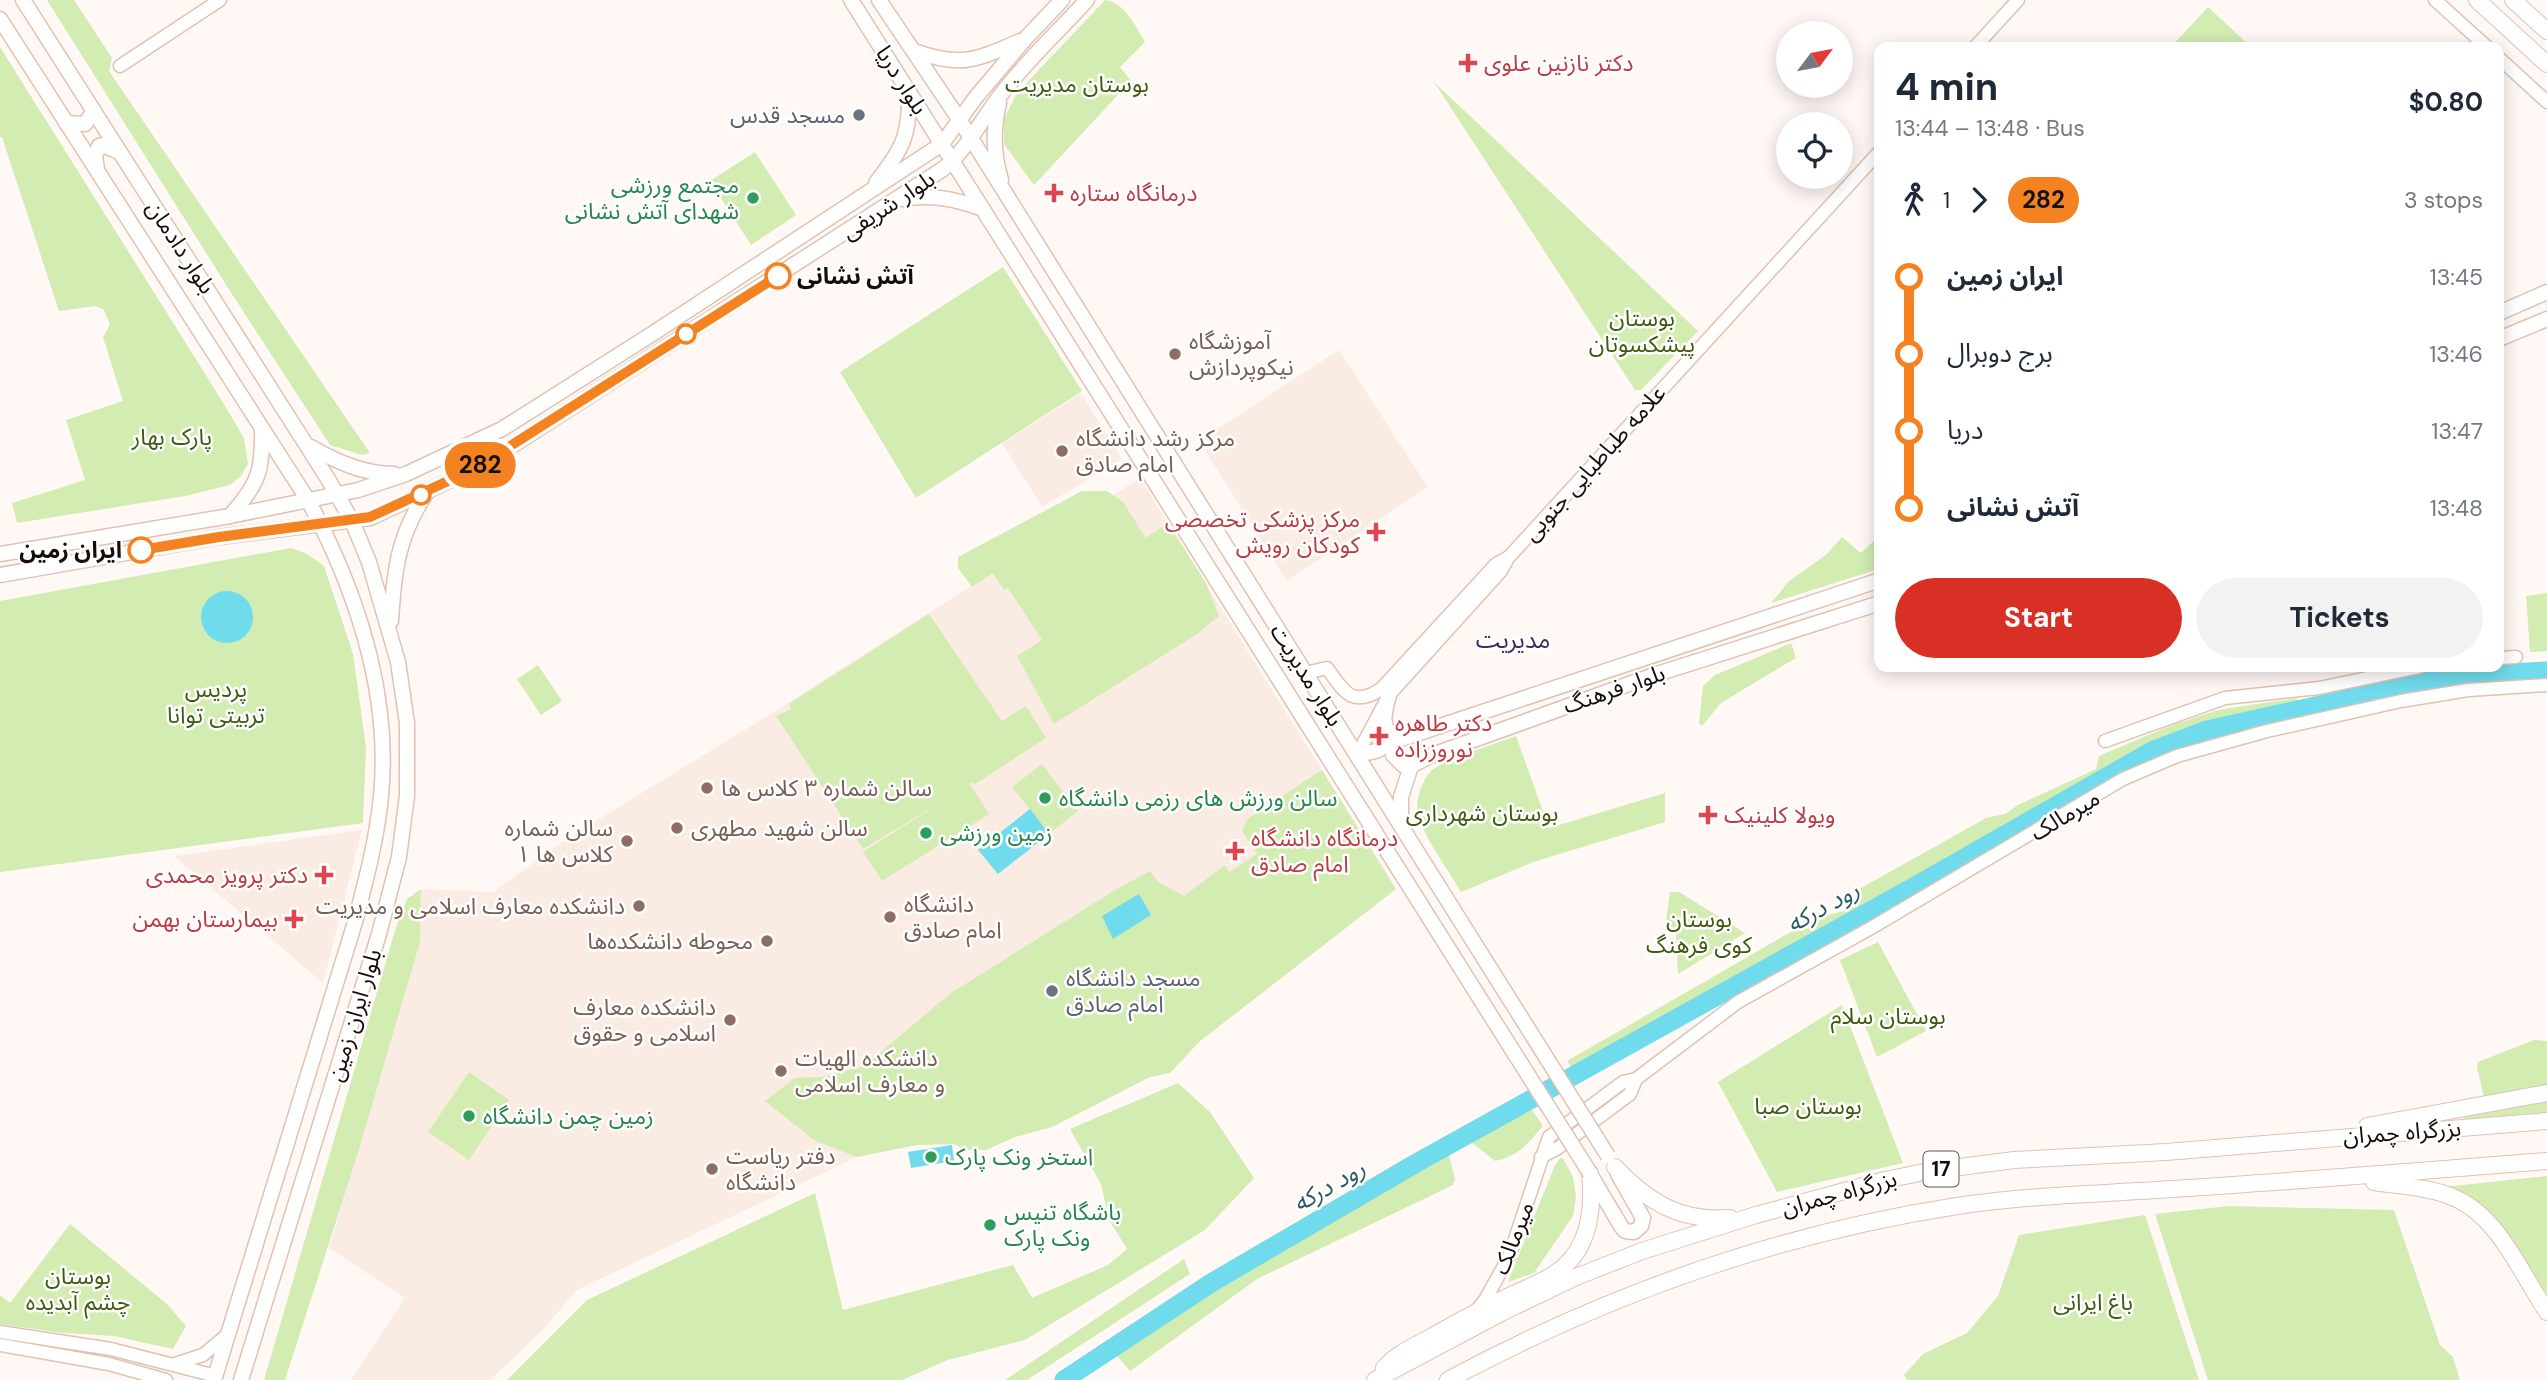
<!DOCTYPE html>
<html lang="en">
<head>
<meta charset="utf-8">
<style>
	:root { --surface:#fff; --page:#f2f2f3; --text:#1f2937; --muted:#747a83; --accent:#d93025 }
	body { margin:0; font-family:"DM Sans","Noto Sans Arabic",sans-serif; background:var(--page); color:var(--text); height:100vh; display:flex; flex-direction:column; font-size:26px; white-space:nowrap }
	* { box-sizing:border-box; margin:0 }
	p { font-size:23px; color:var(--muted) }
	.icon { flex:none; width:38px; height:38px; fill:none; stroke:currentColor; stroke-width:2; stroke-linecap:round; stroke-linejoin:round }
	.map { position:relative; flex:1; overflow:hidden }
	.details { position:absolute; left:1874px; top:42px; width:630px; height:630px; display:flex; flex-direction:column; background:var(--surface); border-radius:14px; box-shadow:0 4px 18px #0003 }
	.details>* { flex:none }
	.badge { padding:0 14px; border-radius:23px; font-size:24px; line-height:46px }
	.needle { width:46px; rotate:58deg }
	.fabs { position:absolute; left:1776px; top:21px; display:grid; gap:14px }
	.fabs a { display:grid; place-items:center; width:77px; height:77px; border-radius:50%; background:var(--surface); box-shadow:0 4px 18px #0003; font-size:35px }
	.map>.badge { position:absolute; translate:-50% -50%; box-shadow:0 0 0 4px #fff }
	.legs { display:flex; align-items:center; gap:10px; height:77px; padding:0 21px; font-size:23px }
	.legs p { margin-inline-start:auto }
	.summary { display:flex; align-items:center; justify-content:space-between; height:119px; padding:0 21px }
	h1 { font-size:38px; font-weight:700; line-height:52px }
	.primary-button { display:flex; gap:14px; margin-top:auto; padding:14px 21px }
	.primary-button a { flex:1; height:80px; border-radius:42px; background:var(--accent); color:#fff; font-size:28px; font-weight:700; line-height:80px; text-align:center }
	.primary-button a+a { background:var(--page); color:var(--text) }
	ul { padding:0 21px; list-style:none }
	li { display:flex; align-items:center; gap:24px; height:77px; font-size:26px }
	li i { display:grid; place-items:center; width:10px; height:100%; margin:0 9px; background:currentColor }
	li i::after { content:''; width:18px; height:18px; margin:-9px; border:5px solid; border-radius:50%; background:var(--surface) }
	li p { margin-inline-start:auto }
	li:first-child i { background:linear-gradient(#0000 50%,currentColor 0) }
	li:last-child i { background:linear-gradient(currentColor 50%,#0000 0) }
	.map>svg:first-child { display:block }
	.built { fill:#fbece3 }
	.green { fill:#d2ecb2 }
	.water { fill:#70dbec }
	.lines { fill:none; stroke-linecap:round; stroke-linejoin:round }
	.river { stroke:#70dbec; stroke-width:19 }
	.tertiary-casing { stroke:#e0c2b1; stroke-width:15 }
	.secondary-casing { stroke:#e0c2b1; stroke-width:17 }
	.trunk-casing { stroke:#e0c2b1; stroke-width:18 }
	.tertiary { stroke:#fff; stroke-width:12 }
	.secondary { stroke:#fff; stroke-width:14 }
	.trunk { stroke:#fff; stroke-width:16 }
	.secondary-bridge-casing { stroke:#e0c2b1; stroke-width:17; stroke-linecap:butt }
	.secondary-bridge { stroke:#fff; stroke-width:14 }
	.line-1-casing { stroke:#fff; stroke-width:16 }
	.line-1 { stroke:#f58220; stroke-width:10 }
	.health-dot { fill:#e0444e; stroke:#fff; stroke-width:2.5 }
	.worship-dot { fill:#6b7280; stroke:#fff; stroke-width:2.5 }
	.leisure-dot { fill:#2e9e5b; stroke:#fff; stroke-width:2.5 }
	.stop-1-dot { fill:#fff; stroke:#f58220; stroke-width:3.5 }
	.education-dot { fill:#8d6e63; stroke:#fff; stroke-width:2.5 }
	.labels { text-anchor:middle; stroke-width:5; stroke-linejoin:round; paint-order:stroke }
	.shield { fill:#fff; stroke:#5c5651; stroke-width:2 }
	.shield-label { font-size:21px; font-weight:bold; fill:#160d07 }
	.health-label { font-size:23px; fill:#be3a42; stroke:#fff; text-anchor:start }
	.street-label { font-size:23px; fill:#160d07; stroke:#fff }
	.park-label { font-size:23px; fill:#3f5a0d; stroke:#fff }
	.worship-label { font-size:23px; fill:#5b616d; stroke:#fff; text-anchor:end }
	.leisure-label { font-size:23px; fill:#27864d; stroke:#fff; text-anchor:start }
	.stop-label { font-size:23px; font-weight:bold; fill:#160d07; stroke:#fff; text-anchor:start }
	.education-label { font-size:23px; fill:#785e54; stroke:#fff; text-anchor:start }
	.neighbourhood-label { font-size:24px; fill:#3e2963; stroke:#fff }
	.water-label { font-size:24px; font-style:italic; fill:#2a5960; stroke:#fff }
</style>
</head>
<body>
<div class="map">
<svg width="2547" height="1380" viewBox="0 0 2547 1380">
	<rect width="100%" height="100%" fill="#fff8f5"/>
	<!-- built -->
	<g class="built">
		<polygon points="1339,350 1428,487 1287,581 1206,452 1211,433"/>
		<polygon points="1081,393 1122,459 1042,507 1002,443"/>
		<polygon points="1140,478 1396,889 1200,1041 1170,1073 1150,1077 1052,1127 1015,1137 986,1150 967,1150 953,1144 917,1145 857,1157 577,1290 541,1332 490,1380 351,1380 405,1298 329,1248 420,942 421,889 493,892 565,840 764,718"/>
		<polygon points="362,830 323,983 174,856"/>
	</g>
	<!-- green -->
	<g class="green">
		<polygon points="47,0 74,0 112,58 109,71 370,453 362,455 330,445 230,291"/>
		<path d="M1105 0C1124 1 1136 27 1145 42L1120 67 1131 81 1034 185 1004 144V119L1017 93Z"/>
		<polygon points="2208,7 2251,47 2171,47"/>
		<polygon points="0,47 219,396 244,438 248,464 241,476 230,485 185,496 17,523 12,503 85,480 66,420 123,401 103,337 110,325 104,310 95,306 59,311 2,137 0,137"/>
		<polygon points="1434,82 1698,331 1641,390 1635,390"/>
		<polygon points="755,152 796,215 751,245 710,181"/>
		<polygon points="1003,267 1082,391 916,498 840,372"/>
		<polygon points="1082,491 1107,491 1123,502 1146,538 1168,523 1206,583 1219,616 1197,634 1054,724 1017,656 1042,640 1008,588 1004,590 993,573 972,587 958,568 958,557"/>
		<polygon points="1879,536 1879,569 1771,603 1789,581 1826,555 1842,537 1861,553"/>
		<polygon points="291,548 307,554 324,566 353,654 366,747 363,823 0,872 0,601"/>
		<polygon points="2547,593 2547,651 2530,652 2526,596"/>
		<polygon points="929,614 1002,721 1026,706 1046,738 975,784 973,782 970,784 989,814 882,881 863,852 951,796 863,849 776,716 791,709 789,704"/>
		<polygon points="1791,643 1796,658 1721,703 1702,726 1699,723 1703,686 1715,675"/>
		<polygon points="538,665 562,701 541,715 517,679"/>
		<polygon points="2297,698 2297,703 2175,734 1870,901 1691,1005 1573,1069 1567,1061 1815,918 1844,911 1859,901 1861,888 1986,818 2005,814 2018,805 2096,769 2099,756 2172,725 2218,710"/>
		<path d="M1516 736 1549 828 1665 793V822L1533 862 1461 892C1451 874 1419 830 1417 811 1416 799 1422 780 1431 771 1442 760 1498 743 1516 736Z"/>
		<polygon points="1042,764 1078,811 1049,834 1012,787"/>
		<polygon points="1322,770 1396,889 1200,1041 1170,1073 1150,1077 1052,1127 1015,1137 986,1150 967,1150 953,1144 917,1145 857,1157 814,1140 765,1101 795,1078 821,1077 864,1066 951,993 1115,890 1150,871 1158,882 1184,896 1225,865 1229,872 1257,854 1242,831 1247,819"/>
		<polygon points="421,889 420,942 357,1156 285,1380 264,1380 396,927 407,899"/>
		<polygon points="1670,892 1679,892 1745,933 1678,974 1676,931 1665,927"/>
		<polygon points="1878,942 1926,1031 1877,1057 1840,960"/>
		<polygon points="1842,1005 1903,1163 1777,1192 1718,1082"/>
		<polygon points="2534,1040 2547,1041 2547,1086 2484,1097 2477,1068 2478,1062"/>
		<polygon points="469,1072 509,1100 469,1160 428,1132"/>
		<polygon points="1178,1083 1210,1112 1254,1178 1205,1230 1025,1340 948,1360 902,1380 507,1380 587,1300 815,1193 843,1310 1013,1265 1032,1298 1108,1265 1127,1249 1109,1220 1101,1184 1070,1129"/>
		<polygon points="2547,1098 2547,1114 2463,1119 2468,1111"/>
		<path d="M1528 1104 1543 1126C1527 1145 1519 1155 1495 1161L1467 1139Z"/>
		<polygon points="1448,1151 1455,1179 1453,1185 1257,1279 1130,1371 1115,1354 1274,1252"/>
		<polygon points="1560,1158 1563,1158 1573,1177 1576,1197 1573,1216 1534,1273 1508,1282 1555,1165"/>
		<polygon points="2547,1176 2547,1294 2495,1220 2480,1205 2444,1187"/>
		<polygon points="2229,1206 2394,1210 2440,1345 2453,1357 2460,1380 2208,1380 2155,1214"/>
		<polygon points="2145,1215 2199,1380 1907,1380 1904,1375 1923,1354 1967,1333 1998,1296 2019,1235"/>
		<polygon points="70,1224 168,1305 186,1326 173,1349 114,1336 63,1333 0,1324 0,1295 10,1303"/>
		<polygon points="1184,1259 1190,1274 1027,1380 1005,1380"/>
	</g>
	<!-- water -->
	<g class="water">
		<circle cx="227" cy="617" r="26"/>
		<polygon points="1030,809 1049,834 998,874 978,850"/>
		<polygon points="1139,894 1151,915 1113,939 1102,916"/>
		<polygon points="952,1145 954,1161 911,1168 908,1152"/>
	</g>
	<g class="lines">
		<!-- river -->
		<polyline class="river" points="1064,1380 1211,1283 1418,1162 1917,885 2152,751 2207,730 2451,676 2547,671"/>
		<!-- tertiary casing -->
		<g class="tertiary-casing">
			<g id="tertiary">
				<polyline points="2435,0 2487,47"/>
				<polyline points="1975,47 2018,0"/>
				<polyline points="2499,58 2547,102"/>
				<polyline points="120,66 220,0"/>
				<polyline points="2499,658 2516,657"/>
				<path d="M1305 673 1327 668C1343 690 1352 709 1381 689L1496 564 1507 558"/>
				<polyline points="2105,741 2225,698 2319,688 2420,667"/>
				<polyline points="1357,755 1389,695 1501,571 1508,558 1880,151"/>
				<polyline points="1541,1157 1558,1148 1630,1094 1636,1079"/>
				<polyline points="1476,1311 1485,1300 1509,1257 1549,1137 1623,1082 1636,1079 1738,1002 1871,928 2123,779 2177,756 2267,731 2401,701 2468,690 2547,685"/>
				<polyline points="0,1332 111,1349 216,1376"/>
				<polyline points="0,1345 109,1364 166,1380"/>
				<polyline points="175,1364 203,1355 228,1334"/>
			</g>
		</g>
		<!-- secondary casing -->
		<g class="secondary-casing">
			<g id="secondary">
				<polyline points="23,0 328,479 352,521 369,562 398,662 407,723 407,796 399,857 379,934 241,1380"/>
				<polyline points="851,0 1513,1051"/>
				<polyline points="879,0 959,119 1436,882"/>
				<path d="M0 19 308 500C356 590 391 693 381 796 377 839 366 880 355 922L214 1380"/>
				<path d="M914 51C962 68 976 60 1020 41"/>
				<path d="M999 103C993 130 993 153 1001 180"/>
				<polyline points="66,123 85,124 94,111"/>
				<polyline points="97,169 95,156 99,146 103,145 119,152"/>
				<path d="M876 183C903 147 910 137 909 90"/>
				<path d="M902 199C931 194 956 199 983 209"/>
				<polyline points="2499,313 2547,292"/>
				<polyline points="2499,339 2547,319"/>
				<path d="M311 447C337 462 364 474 394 474"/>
				<path d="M230 516C258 484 263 472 262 429"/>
				<polyline points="0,554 230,516 358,490 406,474 502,429 652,334 942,144 976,97 1025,39 1062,0"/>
				<path d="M0 575 219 537 370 518 474 469 496 456 943 169C967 149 981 121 999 97 1025 62 1058 32 1087 0"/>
				<path d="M391 621C394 571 398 535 427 492"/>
				<path d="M1389 695C1384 714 1379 729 1398 740"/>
				<polyline points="1398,740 1394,747 1393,755 1403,765 1411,766"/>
				<polyline points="1357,755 1376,751 1398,740 1880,580"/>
				<polyline points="1401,824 1401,797 1411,766 1432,755 1654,675 1880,603"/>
				<polyline points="1590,1174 1621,1226 1625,1231 1634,1232 1641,1226 1643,1218 1618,1174"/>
			</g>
		</g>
		<!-- trunk casing -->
		<g class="trunk-casing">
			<g id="trunk">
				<polyline points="2477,0 2547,64"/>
				<polyline points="2513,0 2547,31"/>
				<polyline points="2367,1126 2547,1093"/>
				<path d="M1615 1167C1648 1202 1680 1222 1730 1218"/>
				<path d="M2374 1182C2399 1186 2427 1187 2450 1196 2498 1214 2520 1272 2547 1312"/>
				<path d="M1384 1368C1396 1354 1413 1347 1429 1338 1454 1324 1479 1310 1505 1298 1521 1290 1539 1284 1554 1274 1589 1252 1594 1211 1590 1173"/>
				<polyline points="1375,1380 1503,1312 1576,1277 1642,1251 1756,1215 1885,1180 1929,1171 2014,1160 2166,1152 2547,1121"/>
				<path d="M1448 1380C1608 1294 1777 1234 1957 1206 2028 1195 2101 1194 2172 1189 2297 1181 2422 1171 2547 1161"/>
			</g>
		</g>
		<!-- tertiary -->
		<use href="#tertiary" class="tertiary"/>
		<!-- secondary -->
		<use href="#secondary" class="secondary"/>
		<!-- trunk -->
		<use href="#trunk" class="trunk"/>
		<!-- secondary-bridge casing -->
		<g class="secondary-bridge-casing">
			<g id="secondary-bridge">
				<polyline points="1436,882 1608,1156"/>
				<polyline points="1513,1051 1590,1173"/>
			</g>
		</g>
		<!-- secondary-bridge -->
		<use href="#secondary-bridge" class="secondary-bridge"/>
	</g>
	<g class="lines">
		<!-- line-1 casing -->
		<g class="line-1-casing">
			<polyline id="line-1" points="141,550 219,537 370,517 474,469 778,276"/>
		</g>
		<!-- line-1 -->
		<use href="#line-1" class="line-1"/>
	</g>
	<!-- markers -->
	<g class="health-dot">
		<path d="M1464.5 52.5h7v7h7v7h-7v7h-7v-7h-7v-7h7z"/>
		<path d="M1050.5 182.5h7v7h7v7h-7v7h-7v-7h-7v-7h7z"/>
		<path d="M1372.5 521.5h7v7h7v7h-7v7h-7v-7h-7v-7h7z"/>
		<path d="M1375.5 725.5h7v7h7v7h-7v7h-7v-7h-7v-7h7z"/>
		<path d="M1704.5 804.5h7v7h7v7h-7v7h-7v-7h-7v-7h7z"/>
		<path d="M1231.5 840.5h7v7h7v7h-7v7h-7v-7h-7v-7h7z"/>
		<path d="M320.5 864.5h7v7h7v7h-7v7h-7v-7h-7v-7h7z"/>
		<path d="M290.5 908.5h7v7h7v7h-7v7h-7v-7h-7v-7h7z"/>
	</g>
	<g class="worship-dot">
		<circle cx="859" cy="115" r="7"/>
		<circle cx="1052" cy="991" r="7"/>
	</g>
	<g class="leisure-dot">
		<circle cx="753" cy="198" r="7"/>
		<circle cx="1045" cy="798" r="7"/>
		<circle cx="926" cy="833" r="7"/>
		<circle cx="469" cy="1116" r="7"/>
		<circle cx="931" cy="1157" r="7"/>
		<circle cx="990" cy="1225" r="7"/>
	</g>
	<g class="stop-1-dot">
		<circle cx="778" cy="276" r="12"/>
		<circle cx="686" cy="334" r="9"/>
		<circle cx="421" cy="495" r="9"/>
		<circle cx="141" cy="550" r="12"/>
	</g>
	<g class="education-dot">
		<circle cx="1175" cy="354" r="7"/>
		<circle cx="1062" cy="451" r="7"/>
		<circle cx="707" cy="788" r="7"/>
		<circle cx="677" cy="828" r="7"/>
		<circle cx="627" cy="841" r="7"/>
		<circle cx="639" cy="906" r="7"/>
		<circle cx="890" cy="917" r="7"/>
		<circle cx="767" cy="941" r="7"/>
		<circle cx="730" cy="1020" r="7"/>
		<circle cx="781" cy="1071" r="7"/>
		<circle cx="712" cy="1169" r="7"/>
	</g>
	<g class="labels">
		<!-- shield labels -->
		<rect class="shield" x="1923.5" y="1151.5" width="35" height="35" rx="5"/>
		<g class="shield-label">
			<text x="1941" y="1176">17</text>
		</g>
		<!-- health labels -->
		<g class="health-label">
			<text x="1484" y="71">دکتر نازنین علوی</text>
			<text x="1070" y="201">درمانگاه ستاره</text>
			<text x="1360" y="527" text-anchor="end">مرکز پزشکی تخصصی<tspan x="1360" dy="26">کودکان رویش</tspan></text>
			<text x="1395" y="731">دکتر طاهره<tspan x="1395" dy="26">نوروززاده</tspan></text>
			<text x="1724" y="823">ویولا کلینیک</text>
			<text x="1251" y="846">درمانگاه دانشگاه<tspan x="1251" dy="26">امام صادق</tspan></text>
			<text x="308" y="883" text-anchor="end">دکتر پرویز محمدی</text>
			<text x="278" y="927" text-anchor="end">بیمارستان بهمن</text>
		</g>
		<!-- street labels -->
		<g class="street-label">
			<text transform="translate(902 80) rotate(58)" y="8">بلوار دریا</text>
			<text transform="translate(888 205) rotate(-33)" y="8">بلوار شریفی</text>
			<text transform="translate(181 247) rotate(57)" y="8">بلوار دادمان</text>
			<text transform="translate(1594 463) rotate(-48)" y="8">علامه طباطبایی جنوبی</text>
			<text transform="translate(1307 675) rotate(58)" y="8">بلوار مدیریت</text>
			<text transform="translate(1614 689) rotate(-19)" y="8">بلوار فرهنگ</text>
			<text transform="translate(2065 815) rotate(-31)" y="8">میرمالک</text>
			<text transform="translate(354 1015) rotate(-73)" y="8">بلوار ایران زمین</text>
			<text transform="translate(2402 1132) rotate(-4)" y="8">بزرگراه چمران</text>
			<text transform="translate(1839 1193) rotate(-15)" y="8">بزرگراه چمران</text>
			<text transform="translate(1513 1238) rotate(-69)" y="8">میرمالک</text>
		</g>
		<!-- park labels -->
		<g class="park-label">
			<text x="1077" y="92">بوستان مدیریت</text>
			<text x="1642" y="326">بوستان<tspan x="1642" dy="26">پیشکسوتان</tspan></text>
			<text x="172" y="445">پارک بهار</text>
			<text x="216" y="697">پردیس<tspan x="216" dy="26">تربیتی توانا</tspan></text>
			<text x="1482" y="821">بوستان شهرداری</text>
			<text x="1699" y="927">بوستان<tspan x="1699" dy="26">کوی فرهنگ</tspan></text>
			<text x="1888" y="1024">بوستان سلام</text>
			<text x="1808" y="1114">بوستان صبا</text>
			<text x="78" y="1284">بوستان<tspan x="78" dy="26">چشم آبدیده</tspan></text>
			<text x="2093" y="1310">باغ ایرانی</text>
		</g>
		<!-- worship labels -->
		<g class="worship-label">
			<text x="845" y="123">مسجد قدس</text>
			<text x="1066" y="986" text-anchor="start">مسجد دانشگاه<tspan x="1066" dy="26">امام صادق</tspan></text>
		</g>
		<!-- leisure labels -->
		<g class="leisure-label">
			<text x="739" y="193" text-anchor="end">مجتمع ورزشی<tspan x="739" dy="26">شهدای آتش نشانی</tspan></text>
			<text x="1059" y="806">سالن ورزش های رزمی دانشگاه</text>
			<text x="940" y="841">زمین ورزشی</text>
			<text x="483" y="1124">زمین چمن دانشگاه</text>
			<text x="945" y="1165">استخر ونک پارک</text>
			<text x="1004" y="1220">باشگاه تنیس<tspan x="1004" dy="26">ونک پارک</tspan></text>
		</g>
		<!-- stop labels -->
		<g class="stop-label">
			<text x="797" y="284">آتش نشانی</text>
			<text x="122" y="558" text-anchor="end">ایران زمین</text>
		</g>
		<!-- education labels -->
		<g class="education-label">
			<text x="1189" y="349">آموزشگاه<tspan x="1189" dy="26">نیکوپردازش</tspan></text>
			<text x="1076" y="446">مرکز رشد دانشگاه<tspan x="1076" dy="26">امام صادق</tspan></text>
			<text x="721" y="796">سالن شماره ۳ کلاس ها</text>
			<text x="613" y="836" text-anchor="end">سالن شماره<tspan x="613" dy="26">۱ کلاس ها</tspan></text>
			<text x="691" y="836">سالن شهید مطهری</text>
			<text x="904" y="912">دانشگاه<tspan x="904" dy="26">امام صادق</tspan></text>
			<text x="625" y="914" text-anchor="end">دانشکده معارف اسلامی و مدیریت</text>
			<text x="753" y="949" text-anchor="end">محوطه دانشکده‌ها</text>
			<text x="716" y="1015" text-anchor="end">دانشکده معارف<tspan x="716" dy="26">اسلامی و حقوق</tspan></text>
			<text x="795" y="1066">دانشکده الهیات<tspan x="795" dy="26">و معارف اسلامی</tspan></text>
			<text x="726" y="1164">دفتر ریاست<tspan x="726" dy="26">دانشگاه</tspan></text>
		</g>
		<!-- neighbourhood labels -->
		<g class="neighbourhood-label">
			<text x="1513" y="648">مدیریت</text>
		</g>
		<!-- water labels -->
		<g class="water-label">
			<text transform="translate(1823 907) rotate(-29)" y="8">رود درکه</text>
			<text transform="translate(1329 1186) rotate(-30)" y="8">رود درکه</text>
		</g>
	</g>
</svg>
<div class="fabs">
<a><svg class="needle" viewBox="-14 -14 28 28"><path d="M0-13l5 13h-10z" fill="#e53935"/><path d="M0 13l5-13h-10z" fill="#747a83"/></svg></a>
<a><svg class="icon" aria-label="locate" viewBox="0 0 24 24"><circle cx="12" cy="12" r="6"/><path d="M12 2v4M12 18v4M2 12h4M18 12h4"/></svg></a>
</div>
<b class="badge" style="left:480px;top:465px;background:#f58220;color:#111">282</b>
<section class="details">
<div class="summary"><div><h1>4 min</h1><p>13:44 – 13:48 · Bus</p></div><b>$0.80</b></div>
<div class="legs"><svg class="icon" aria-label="walk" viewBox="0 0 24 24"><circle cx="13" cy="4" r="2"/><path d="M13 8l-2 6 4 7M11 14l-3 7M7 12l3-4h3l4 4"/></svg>1<svg class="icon" aria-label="forward" viewBox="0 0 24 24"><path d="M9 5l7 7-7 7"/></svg><b class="badge" style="background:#f58220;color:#111">282</b><p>3 stops</p></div>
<ul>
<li><i style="color:#f58220"></i><b>ایران زمین</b><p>13:45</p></li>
<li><i style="color:#f58220"></i><span>برج دوبرال</span><p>13:46</p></li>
<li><i style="color:#f58220"></i><span>دریا</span><p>13:47</p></li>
<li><i style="color:#f58220"></i><b>آتش نشانی</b><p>13:48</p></li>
</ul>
<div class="primary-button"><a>Start</a><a>Tickets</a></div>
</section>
</div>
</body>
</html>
